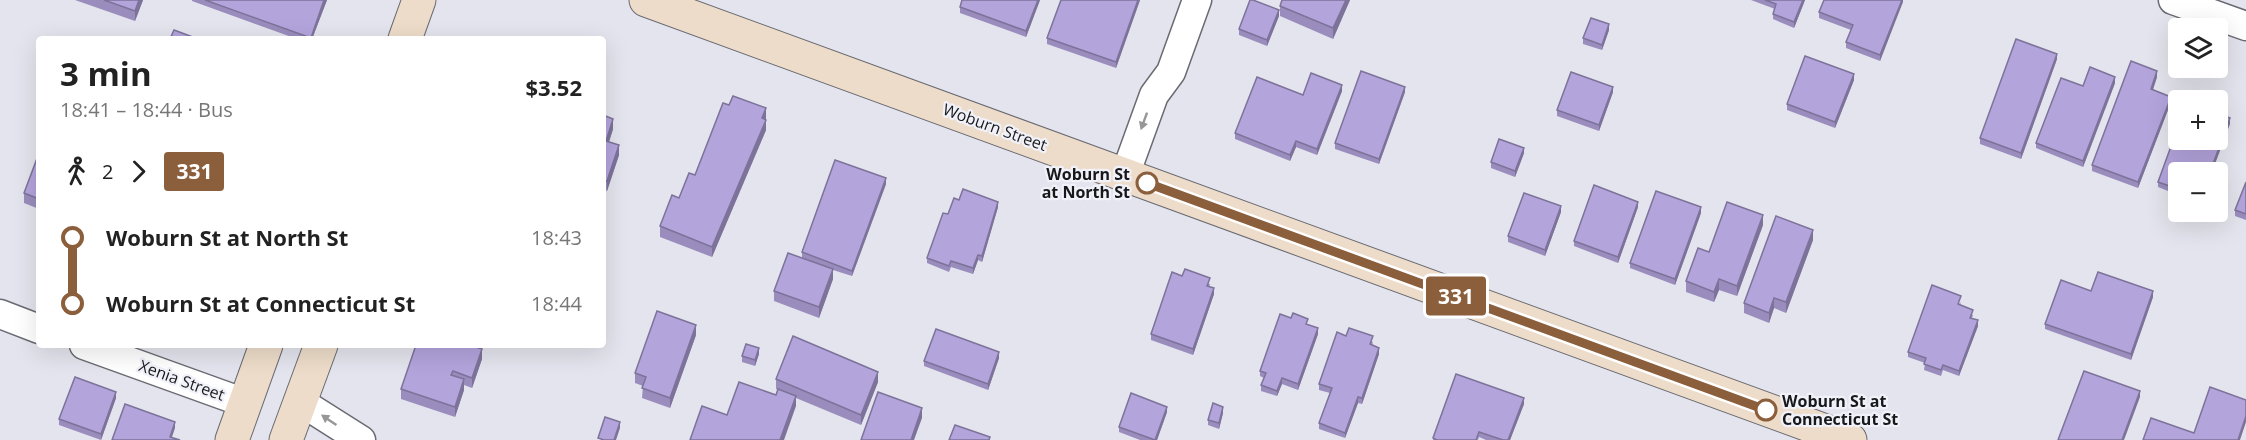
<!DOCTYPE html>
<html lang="en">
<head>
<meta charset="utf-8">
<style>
	:root { --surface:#fff; --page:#f6f6f6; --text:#222; --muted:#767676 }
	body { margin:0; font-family:"Open Sans",sans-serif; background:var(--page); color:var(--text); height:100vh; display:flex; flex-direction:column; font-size:22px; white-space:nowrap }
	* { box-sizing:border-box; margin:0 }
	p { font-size:20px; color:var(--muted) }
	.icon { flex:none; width:33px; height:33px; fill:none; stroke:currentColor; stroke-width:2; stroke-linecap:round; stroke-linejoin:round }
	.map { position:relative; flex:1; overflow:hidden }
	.drawer { position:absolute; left:36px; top:36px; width:570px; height:312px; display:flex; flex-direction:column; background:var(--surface); border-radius:6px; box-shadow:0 6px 24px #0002 }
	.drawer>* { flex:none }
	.badge { padding:0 12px; border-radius:4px; font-size:21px; line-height:39px }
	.controls { position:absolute; left:2168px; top:18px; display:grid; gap:12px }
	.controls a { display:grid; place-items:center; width:60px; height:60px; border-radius:6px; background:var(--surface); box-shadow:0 6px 24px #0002; font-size:30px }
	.map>.badge { position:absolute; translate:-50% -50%; box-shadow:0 0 0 3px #fff }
	.legs { display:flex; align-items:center; gap:9px; height:66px; padding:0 24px; font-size:20px }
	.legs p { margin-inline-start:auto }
	.headline { display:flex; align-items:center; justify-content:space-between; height:102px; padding:0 24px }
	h1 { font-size:33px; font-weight:700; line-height:45px }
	ul { padding:0 24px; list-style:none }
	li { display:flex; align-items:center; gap:21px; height:66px; font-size:22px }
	li i { display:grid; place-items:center; width:9px; height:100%; margin:0 8px; background:currentColor }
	li i::after { content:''; width:15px; height:15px; margin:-8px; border:4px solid; border-radius:50%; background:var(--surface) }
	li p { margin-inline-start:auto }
	li:first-child i { background:linear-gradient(#0000 50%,currentColor 0) }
	li:last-child i { background:linear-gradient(currentColor 50%,#0000 0) }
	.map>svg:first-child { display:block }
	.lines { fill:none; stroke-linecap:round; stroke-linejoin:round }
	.minor-casing { stroke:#6a6a72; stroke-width:31 }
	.secondary-casing { stroke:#6a6a72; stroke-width:35 }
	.minor { stroke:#fff; stroke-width:28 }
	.secondary { stroke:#eddcc9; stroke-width:33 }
	.wall { fill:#9a8dbd }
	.shaded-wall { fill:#7d739a }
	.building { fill:#b3a4dc; stroke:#7d739a; stroke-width:1.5 }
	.oneway { fill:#979798 }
	.line-1-casing { stroke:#fff; stroke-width:14 }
	.line-1 { stroke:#8b5e3c; stroke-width:9 }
	.stop-1-dot { fill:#fff; stroke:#8b5e3c; stroke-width:3 }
	.labels { text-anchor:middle; stroke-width:4.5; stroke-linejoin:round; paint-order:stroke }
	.street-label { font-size:16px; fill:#18181b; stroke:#f1f1fa }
	.stop-label { font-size:16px; font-weight:bold; fill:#18181b; stroke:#f1f1fa; text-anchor:end }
</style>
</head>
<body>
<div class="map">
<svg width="2246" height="440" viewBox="0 0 2246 440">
	<rect width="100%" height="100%" fill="#e3e4ed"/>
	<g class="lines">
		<!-- minor casing -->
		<g class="minor-casing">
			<g id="minor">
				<polyline points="2173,0 2246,26"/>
				<polyline points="1125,175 1154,95 1171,72 1197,0"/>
				<polyline points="0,314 39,329"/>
				<polyline points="84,345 245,403"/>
				<polyline points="299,404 312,409 361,440"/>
			</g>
		</g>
		<!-- secondary casing -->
		<g class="secondary-casing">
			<g id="secondary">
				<polyline points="646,0 1850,440"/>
				<polyline points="405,39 419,0"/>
				<polyline points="232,440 266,345"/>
				<polyline points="286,440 321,345"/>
			</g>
		</g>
		<!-- minor -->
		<use href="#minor" class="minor"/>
		<!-- secondary -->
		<use href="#secondary" class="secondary"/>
	</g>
	<!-- wall -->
	<g class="wall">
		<polygon points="75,0 143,0 135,21"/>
		<polygon points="192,0 327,0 312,39 297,39 192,1"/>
		<polygon points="962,0 1040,0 1026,37 960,13 960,7"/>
		<polygon points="1061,0 1140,0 1116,68 1047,44 1047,38"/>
		<polygon points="1350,0 1333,39 1280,16 1280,6"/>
		<polygon points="1751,0 1805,0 1794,28 1773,19 1773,14 1775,9"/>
		<polygon points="1903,0 1880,61 1846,48 1846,42 1851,30 1819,18 1819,12"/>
		<polygon points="1279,16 1267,46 1239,35 1239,29"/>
		<polygon points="1609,30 1602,50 1583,44 1583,38"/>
		<polygon points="2057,59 2021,159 1980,144 1980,138"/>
		<polygon points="2157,77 2153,90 2171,102 2138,188 2092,171 2092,165"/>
		<polygon points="1854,80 1835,128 1787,110 1787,104"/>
		<polygon points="2115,83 2083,167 2036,148 2036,143 2083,86"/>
		<polygon points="1342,91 1317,155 1296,147 1290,161 1235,139 1235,133 1303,95"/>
		<polygon points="1405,92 1379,164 1335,149 1335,143"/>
		<polygon points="1613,92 1599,131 1557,116 1557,110"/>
		<polygon points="603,115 613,129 609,142 619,155 607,191 603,190"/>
		<polygon points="766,119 766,130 712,257 660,237 660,226 679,198"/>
		<polygon points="2230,124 2178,172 2178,195 2158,187 2158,182 2178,140"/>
		<polygon points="39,153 39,209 24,203 24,193"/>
		<polygon points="1524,153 1515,177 1491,168 1491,162"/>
		<polygon points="2246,182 2246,220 2235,216 2235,210"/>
		<polygon points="886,184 852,276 833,270 833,279 819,318 774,301 774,291 802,258 802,252"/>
		<polygon points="959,200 998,207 982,262 978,260 973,274 951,267 949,272 927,263 927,258 948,214"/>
		<polygon points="1638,207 1618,263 1574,246 1574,241"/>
		<polygon points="1561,212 1545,256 1508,242 1508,236"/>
		<polygon points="1701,213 1675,285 1630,268 1630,263"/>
		<polygon points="1763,225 1737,296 1719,290 1714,302 1686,292 1686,281 1709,252"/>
		<polygon points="1813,240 1786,313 1774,308 1769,323 1744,313 1744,303"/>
		<polygon points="1182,276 1210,284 1209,287 1214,294 1193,355 1151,340 1151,334"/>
		<polygon points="2091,291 2153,297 2131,360 2045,329 2045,324"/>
		<polygon points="1961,302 1960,305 1973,315 1972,318 1978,326 1959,376 1943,370 1941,376 1924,370 1925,363 1908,357 1908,352"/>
		<polygon points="1308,324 1318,334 1298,390 1282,384 1277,396 1261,391 1261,385 1264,378 1260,376 1260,371"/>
		<polygon points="696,335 670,408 642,398 643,386 635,383 635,373"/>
		<polygon points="1346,336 1373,342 1372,345 1379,354 1362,404 1358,403 1345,438 1319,429 1319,423 1330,393 1319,390 1319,384"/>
		<polygon points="759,354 755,366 742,362 742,356"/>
		<polygon points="999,358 988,390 924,366 924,361"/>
		<polygon points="482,359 472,388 464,385 464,390 455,417 401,399 401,389"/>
		<polygon points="776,379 878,382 861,425 796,398 796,406 727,415 776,395 778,390 776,389"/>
		<polygon points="116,398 101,440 59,425 59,419"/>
		<polygon points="1524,404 1510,440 1486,440 1479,437 1478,440 1433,440 1433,438"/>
		<polygon points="1167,412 1157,440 1140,440 1119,432 1119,427"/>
		<polygon points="1223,413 1219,429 1208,425 1208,420"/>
	</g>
	<!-- shaded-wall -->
	<g class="shaded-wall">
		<polygon points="139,0 143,0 135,21 135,11"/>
		<polygon points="324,0 327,0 312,39 311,39"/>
		<polygon points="1038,0 1040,0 1026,37 1026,31"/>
		<polygon points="1138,0 1140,0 1116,68 1116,62"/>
		<polygon points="1346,0 1350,0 1333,39 1333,28"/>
		<polygon points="1803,0 1805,0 1794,28 1794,22"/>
		<polygon points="1902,0 1903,0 1903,2 1880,61 1880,55"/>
		<polygon points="1279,10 1279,16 1267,46 1267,40"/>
		<polygon points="1609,24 1609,30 1602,50 1602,45"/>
		<polygon points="2057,54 2057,59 2021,159 2021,153"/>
		<polygon points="2157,71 2157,77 2151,95 2151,89"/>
		<polygon points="1854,74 1854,80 1835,128 1835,122"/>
		<polygon points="2115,77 2115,83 2083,167 2083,161"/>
		<polygon points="1342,85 1342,91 1317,155 1317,149"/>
		<polygon points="1405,87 1405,92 1379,164 1379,159"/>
		<polygon points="1613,87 1613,92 1599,131 1599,125"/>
		<polygon points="2171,97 2171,102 2138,188 2138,182"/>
		<polygon points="766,108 766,119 762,128 762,118"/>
		<polygon points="2230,118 2230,124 2212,172 2210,172"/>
		<polygon points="613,119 613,129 606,151 606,141"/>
		<polygon points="766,120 766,130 712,257 712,247"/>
		<polygon points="1296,141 1296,147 1290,161 1290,155"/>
		<polygon points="619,145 619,155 607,191 607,181"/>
		<polygon points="1524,148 1524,153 1515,177 1515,171"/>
		<polygon points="886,178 886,184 852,276 852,271"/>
		<polygon points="998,202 998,207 982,262 982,256"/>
		<polygon points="1638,202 1638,207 1618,263 1618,257"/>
		<polygon points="1561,206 1561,212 1545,256 1545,250"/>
		<polygon points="1701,207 1701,213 1675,285 1675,279"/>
		<polygon points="1763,215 1763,225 1737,296 1737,286"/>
		<polygon points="1813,230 1813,240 1786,313 1786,302"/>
		<polygon points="978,255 978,260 973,274 973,268"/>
		<polygon points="833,269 833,279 819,318 819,307"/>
		<polygon points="1719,279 1719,290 1714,302 1714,292"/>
		<polygon points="1214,288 1214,294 1193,355 1193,349"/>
		<polygon points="2153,291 2153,297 2131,360 2131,354"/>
		<polygon points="1774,298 1774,308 1769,323 1769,313"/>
		<polygon points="1978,320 1978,326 1959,376 1959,371"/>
		<polygon points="696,325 696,335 670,408 670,398"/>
		<polygon points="1318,328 1318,334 1298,390 1298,384"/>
		<polygon points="759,348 759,354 755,366 755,360"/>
		<polygon points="1379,348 1379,354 1362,404 1362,398"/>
		<polygon points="482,349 482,359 472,388 472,378"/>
		<polygon points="999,352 999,358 988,390 988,384"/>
		<polygon points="878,372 878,382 861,425 861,415"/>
		<polygon points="1282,378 1282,384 1277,396 1277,391"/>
		<polygon points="464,379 464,390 455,417 455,407"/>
		<polygon points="2140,391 2140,397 2124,440 2122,440"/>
		<polygon points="116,392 116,398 101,440 101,434"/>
		<polygon points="796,396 796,406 784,440 780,440"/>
		<polygon points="1358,397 1358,403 1345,438 1345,433"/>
		<polygon points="1524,398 1524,404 1510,440 1508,440"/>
		<polygon points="1167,407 1167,412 1157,440 1155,440"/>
		<polygon points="1223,407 1223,413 1219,429 1219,423"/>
		<polygon points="922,408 922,418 914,440 911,440"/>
		<polygon points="2246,416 2246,422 2240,440 2238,440"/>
		<polygon points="175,422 175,428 171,440 170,437"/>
		<polygon points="620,422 620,428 616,440 614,440"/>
	</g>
	<!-- building -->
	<g class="building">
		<polygon points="104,0 139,0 135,11"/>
		<polygon points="205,0 324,0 311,38"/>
		<polygon points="962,0 1038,0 1026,31 960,7"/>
		<polygon points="1061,0 1138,0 1116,62 1047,38"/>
		<polygon points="1250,0 1253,0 1279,10 1267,40 1239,29"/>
		<polygon points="1282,0 1346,0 1333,28 1280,6"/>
		<polygon points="1765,0 1803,0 1794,22 1773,14 1776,4"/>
		<polygon points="1824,0 1902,0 1880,55 1846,42 1853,25 1819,12"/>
		<polygon points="1591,18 1609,24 1602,45 1583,38"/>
		<polygon points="174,30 198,39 170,39"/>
		<polygon points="2016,39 2057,54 2021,153 1980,138"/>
		<polygon points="1805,56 1854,74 1835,122 1787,104"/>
		<polygon points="2131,61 2157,71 2151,89 2171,97 2138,182 2092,165"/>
		<polygon points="2090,67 2115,77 2083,161 2036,143 2061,78 2083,86"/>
		<polygon points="1361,71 1405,87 1379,159 1335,143"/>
		<polygon points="1571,72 1613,87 1599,125 1557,110"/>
		<polygon points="1311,73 1342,85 1317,149 1296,141 1290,155 1235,133 1257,77 1303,95"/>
		<polygon points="733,96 766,108 762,118 766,120 712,247 660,226 672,195 679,198 689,173 695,175 723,103 729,105"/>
		<polygon points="2217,113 2230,118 2210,172 2178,172 2178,189 2158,182 2178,127 2178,140 2217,140"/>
		<polygon points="603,115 613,119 606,141 619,145 607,181 603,180"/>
		<polygon points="1499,139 1524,148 1515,171 1491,162"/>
		<polygon points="39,153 39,199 24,193"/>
		<polygon points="835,160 886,178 852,271 802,252"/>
		<polygon points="2246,182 2246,214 2235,210"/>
		<polygon points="1594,185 1638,202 1618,257 1574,241"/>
		<polygon points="963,189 998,202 982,256 978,255 973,268 951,261 949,266 927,258 943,213 948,214 954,198 959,200"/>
		<polygon points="1656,191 1701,207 1675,279 1630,263"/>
		<polygon points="1524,193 1561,206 1545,250 1508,236"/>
		<polygon points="1727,202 1763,215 1737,286 1719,279 1714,292 1686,281 1698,248 1709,252"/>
		<polygon points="1776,216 1813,230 1786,302 1774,298 1769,313 1744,303"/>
		<polygon points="788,253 833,269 819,307 774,291"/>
		<polygon points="1185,269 1210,278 1207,286 1214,288 1193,349 1151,334 1172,272 1182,276"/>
		<polygon points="2098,272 2153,291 2131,354 2045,324 2061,280 2091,291"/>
		<polygon points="1932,285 1961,296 1958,304 1973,310 1970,318 1978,320 1959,371 1943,365 1941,370 1924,364 1926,358 1908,352"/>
		<polygon points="657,311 696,325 670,398 642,388 646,377 635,373"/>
		<polygon points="1293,313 1308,319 1306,324 1318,328 1298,384 1282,378 1277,391 1261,385 1266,373 1260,371 1280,314 1291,318"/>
		<polygon points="1349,328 1373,336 1370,344 1379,348 1362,398 1358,397 1345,433 1319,423 1332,388 1319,384 1337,332 1346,336"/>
		<polygon points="936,329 999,352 988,384 924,361"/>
		<polygon points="793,336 878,372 861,415 776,379"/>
		<polygon points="746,344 759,348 755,360 742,356"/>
		<polygon points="416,345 470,345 482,349 472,378 453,371 451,375 464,379 455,407 401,389"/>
		<polygon points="2084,371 2140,391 2122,440 2058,440"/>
		<polygon points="1456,374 1524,398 1508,440 1503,440 1479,432 1476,440 1437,440 1433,438"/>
		<polygon points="75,377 116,392 101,434 59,419"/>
		<polygon points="739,382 776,395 778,389 796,396 780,440 690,440 702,406 727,415"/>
		<polygon points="2210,387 2246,400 2246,416 2238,440 2143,440 2151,418 2194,433"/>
		<polygon points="878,392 922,408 911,440 861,440"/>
		<polygon points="1131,393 1167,407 1155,440 1119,427"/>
		<polygon points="1213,403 1223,407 1219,423 1208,420"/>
		<polygon points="125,404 175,422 170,437 180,440 112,440"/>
		<polygon points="605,417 620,422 614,440 604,440 598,438"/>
		<polygon points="955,425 990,437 989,440 949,440"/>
	</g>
	<!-- one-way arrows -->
	<defs><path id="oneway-solid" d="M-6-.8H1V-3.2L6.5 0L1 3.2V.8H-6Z" transform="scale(1.5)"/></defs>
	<g class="oneway">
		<use href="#oneway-solid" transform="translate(1144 121) rotate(110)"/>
		<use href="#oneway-solid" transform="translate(329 420) rotate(-146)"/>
	</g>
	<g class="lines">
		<!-- line-1 casing -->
		<g class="line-1-casing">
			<polyline id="line-1" points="1147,183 1766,410"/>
		</g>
		<!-- line-1 -->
		<use href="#line-1" class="line-1"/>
	</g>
	<!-- markers -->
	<g class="stop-1-dot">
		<circle cx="1147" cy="183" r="10"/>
		<circle cx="1766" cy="410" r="10"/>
	</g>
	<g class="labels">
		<!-- street labels -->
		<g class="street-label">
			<text transform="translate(995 127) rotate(20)" y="6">Woburn Street</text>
			<text transform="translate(182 380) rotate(20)" y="6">Xenia Street</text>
		</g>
		<!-- stop labels -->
		<g class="stop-label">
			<text x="1130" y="180">Woburn St<tspan x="1130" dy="18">at North St</tspan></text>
			<text x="1782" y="407" text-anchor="start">Woburn St at<tspan x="1782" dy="18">Connecticut St</tspan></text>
		</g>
	</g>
</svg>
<div class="controls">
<a><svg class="icon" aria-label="layers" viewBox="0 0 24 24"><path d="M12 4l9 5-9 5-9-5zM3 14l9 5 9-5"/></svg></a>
<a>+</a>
<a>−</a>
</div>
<b class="badge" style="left:1456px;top:296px;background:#8b5e3c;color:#fff">331</b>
<section class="drawer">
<div class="headline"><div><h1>3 min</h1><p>18:41 – 18:44 · Bus</p></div><b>$3.52</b></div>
<div class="legs"><svg class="icon" aria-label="walk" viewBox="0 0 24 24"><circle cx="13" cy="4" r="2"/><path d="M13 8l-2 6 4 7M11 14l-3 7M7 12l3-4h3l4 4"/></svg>2<svg class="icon" aria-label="forward" viewBox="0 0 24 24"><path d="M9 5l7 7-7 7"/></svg><b class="badge" style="background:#8b5e3c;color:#fff">331</b></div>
<ul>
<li><i style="color:#8b5e3c"></i><b>Woburn St at North St</b><p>18:43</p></li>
<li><i style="color:#8b5e3c"></i><b>Woburn St at Connecticut St</b><p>18:44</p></li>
</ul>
</section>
</div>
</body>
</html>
